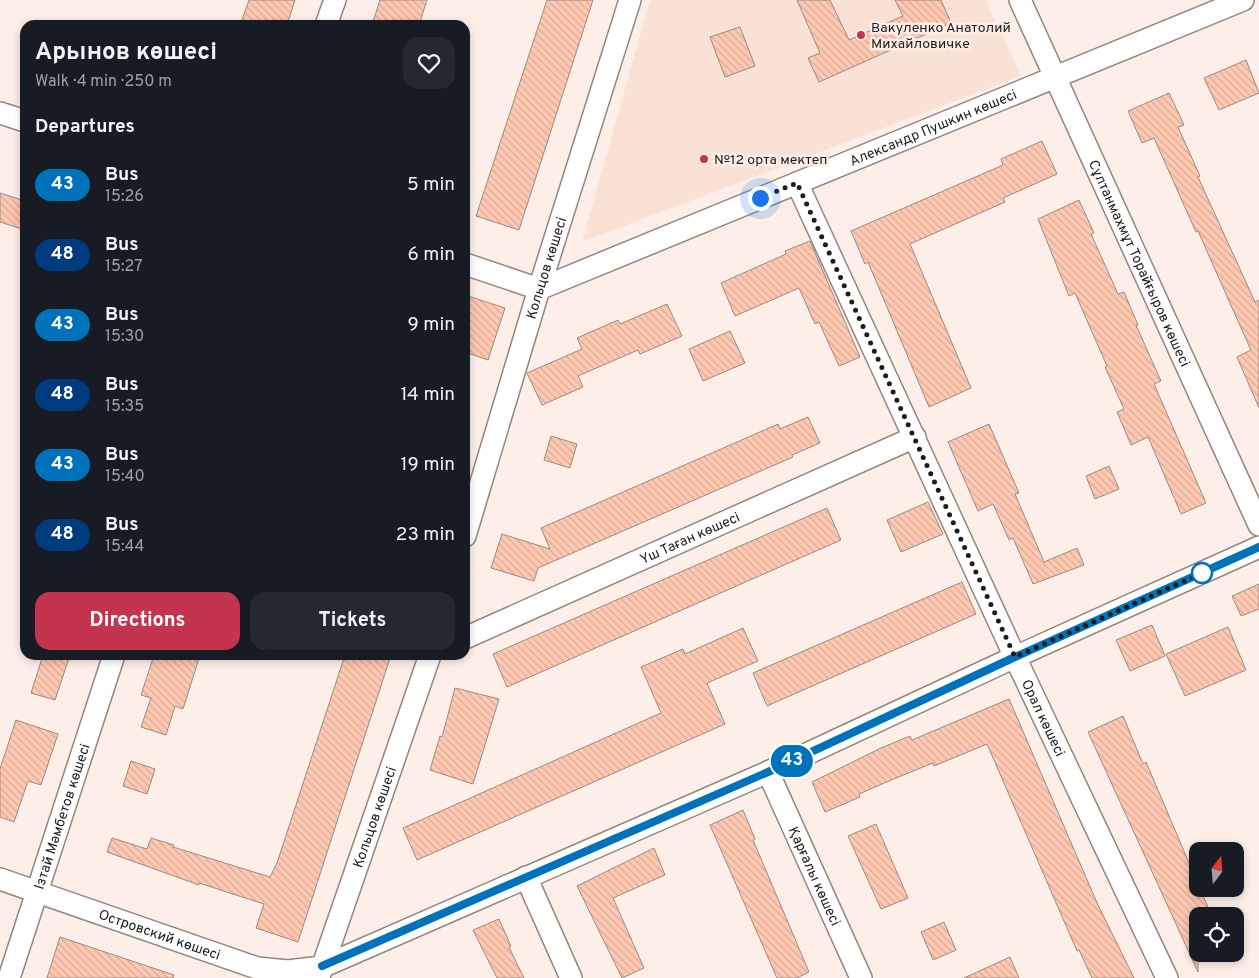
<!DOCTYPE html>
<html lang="en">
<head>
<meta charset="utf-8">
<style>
	:root { --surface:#171b24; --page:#242831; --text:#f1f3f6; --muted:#9ea1a6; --accent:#c5344e }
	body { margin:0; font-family:Overpass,sans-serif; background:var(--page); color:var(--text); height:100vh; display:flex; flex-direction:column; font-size:19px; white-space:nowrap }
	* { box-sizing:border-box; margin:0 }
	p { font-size:16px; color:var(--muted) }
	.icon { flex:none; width:28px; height:28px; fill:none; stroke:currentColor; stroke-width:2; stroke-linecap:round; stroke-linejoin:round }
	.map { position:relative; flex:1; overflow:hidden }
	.side { position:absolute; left:20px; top:20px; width:450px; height:640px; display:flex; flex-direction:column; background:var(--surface); border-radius:15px; box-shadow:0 2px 8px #0003 }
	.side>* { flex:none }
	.badge { padding:0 10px; border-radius:16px; font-size:18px; line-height:32px }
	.needle { width:32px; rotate:16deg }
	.buttons { position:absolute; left:1189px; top:842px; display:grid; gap:10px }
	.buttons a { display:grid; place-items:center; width:55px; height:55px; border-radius:10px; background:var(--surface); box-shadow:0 2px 8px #0003; font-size:25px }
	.you { position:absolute; width:25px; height:25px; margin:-12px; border:4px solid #fff; border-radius:50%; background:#1a73e8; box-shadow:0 0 0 8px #1a73e833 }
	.map>.badge { position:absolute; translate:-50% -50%; box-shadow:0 0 0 2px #fff }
	h2 { padding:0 15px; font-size:19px; line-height:45px }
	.round { display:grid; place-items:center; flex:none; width:52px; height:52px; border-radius:15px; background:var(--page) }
	.summary { display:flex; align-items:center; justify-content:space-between; height:85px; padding:0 15px }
	h1 { font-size:24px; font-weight:700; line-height:38px }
	.action { display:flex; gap:10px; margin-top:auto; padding:10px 15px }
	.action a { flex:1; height:58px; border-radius:15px; background:var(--accent); color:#fff; font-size:20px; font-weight:700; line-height:58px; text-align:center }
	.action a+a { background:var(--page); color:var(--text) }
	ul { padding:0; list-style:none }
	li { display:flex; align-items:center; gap:15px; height:70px; padding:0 15px }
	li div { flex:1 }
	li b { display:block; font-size:19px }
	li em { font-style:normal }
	li .badge { min-width:55px; font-weight:700; text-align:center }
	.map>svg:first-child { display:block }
	.built { fill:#fae1d5 }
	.building { fill:url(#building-back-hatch); stroke:#9a8a83 }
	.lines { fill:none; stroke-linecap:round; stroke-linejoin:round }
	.minor-casing { stroke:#94857d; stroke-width:24 }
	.minor { stroke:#fff; stroke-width:21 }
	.line-casing { stroke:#fff; stroke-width:11 }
	.line { stroke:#0072bc; stroke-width:8 }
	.walk { stroke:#201b18; stroke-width:5; stroke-dasharray:0 9 }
	.poi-dot { fill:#c5344e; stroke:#fdefe8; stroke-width:2 }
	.stop-dot { fill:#fff; stroke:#0072bc; stroke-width:2.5 }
	.labels { text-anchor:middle; stroke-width:5; stroke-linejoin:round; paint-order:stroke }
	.poi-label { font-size:14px; fill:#201b18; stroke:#fdefe8; text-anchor:start }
	.street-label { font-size:14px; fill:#201b18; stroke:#fdefe8 }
</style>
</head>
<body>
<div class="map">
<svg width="1259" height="978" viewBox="0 0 1259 978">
	<defs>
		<pattern id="building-back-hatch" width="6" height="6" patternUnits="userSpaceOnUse" patternTransform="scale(1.25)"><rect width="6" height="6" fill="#fec8b1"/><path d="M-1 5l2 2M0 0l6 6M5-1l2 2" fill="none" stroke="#d9ab98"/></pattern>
	</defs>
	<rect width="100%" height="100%" fill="#fdefe8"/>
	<!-- built -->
	<polygon class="built" points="650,0 986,0 1021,76 582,242"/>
	<!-- building -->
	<g class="building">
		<polygon points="249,0 295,0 287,25 257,25 242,20"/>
		<polygon points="380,0 427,0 419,25 372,25"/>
		<polygon points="547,0 593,0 519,230 476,216"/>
		<polygon points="797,0 830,0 849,40 903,16 895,0 941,0 951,23 819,82 808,58 820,53"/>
		<polygon points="740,27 755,66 725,77 710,37"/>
		<polygon points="1246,60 1259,93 1219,110 1204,78"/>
		<polygon points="1169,93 1184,125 1178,127 1200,176 1198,177 1255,302 1259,300 1259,408 1237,357 1251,350 1233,310 1198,231 1196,232 1154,138 1142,143 1128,111"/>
		<polygon points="1042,141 1057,174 1003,198 1005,202 910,244 971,388 929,407 868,262 865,264 851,231 1003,165 1001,159"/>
		<polygon points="0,193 25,201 25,230 0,222"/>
		<polygon points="1079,200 1094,233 1091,234 1118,294 1124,292 1138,325 1136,325 1161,381 1154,384 1206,503 1181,514 1148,437 1131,445 1117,412 1124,409 1105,367 1107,366 1075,293 1069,296 1038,219"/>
		<polygon points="810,241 860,357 839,366 819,322 815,324 799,288 735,316 721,283 786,254 785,251"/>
		<polygon points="465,295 505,308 488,360 465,352"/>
		<polygon points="667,304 682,336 640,354 638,350 578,376 583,387 542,405 527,373 582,349 577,338 618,320 620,324"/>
		<polygon points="730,331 745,363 703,381 689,349"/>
		<polygon points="808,417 820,443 792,455 793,457 538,568 534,581 491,568 502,534 550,549 541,528 778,424 780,429"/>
		<polygon points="989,424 1019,493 1015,494 1044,562 1077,548 1084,565 1033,584 1013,538 1009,540 993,504 978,511 948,442"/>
		<polygon points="551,436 577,444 570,468 544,460"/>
		<polygon points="1109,466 1119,489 1095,499 1086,476"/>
		<polygon points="928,502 943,534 901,552 887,520"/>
		<polygon points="827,508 841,540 507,687 493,654"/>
		<polygon points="962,582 976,614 767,706 753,673"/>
		<polygon points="1259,584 1259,609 1241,616 1232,596"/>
		<polygon points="1152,625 1165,656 1130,671 1116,640"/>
		<polygon points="1228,627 1246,670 1185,696 1166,654"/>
		<polygon points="743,628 758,661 707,683 725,724 417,860 403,828 661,713 641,667 683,649 685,654"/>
		<polygon points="43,655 70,655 55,700 31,693"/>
		<polygon points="154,655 200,655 183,709 175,706 166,735 141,727 151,698 141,695"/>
		<polygon points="345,655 391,655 298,942 256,928 264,904 199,883 199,885 107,852 112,838 147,849 151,838 174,845 173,847 270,877 277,863"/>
		<polygon points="455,688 499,699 473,784 430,770 440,736 442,737"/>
		<polygon points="1009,699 1098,905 1134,978 1092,978 1079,950 1077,951 987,744 934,766 933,763 896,778 859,794 860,797 825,812 812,782 881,748 910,736 912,740"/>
		<polygon points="1123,716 1143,764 1146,762 1198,884 1198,889 1200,889 1212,916 1198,916 1198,972 1088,732"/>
		<polygon points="16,720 58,734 41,785 28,781 14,822 0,817 0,769"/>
		<polygon points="131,761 155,769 147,794 123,786"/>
		<polygon points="743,810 755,839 753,840 809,972 797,978 777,978 710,825"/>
		<polygon points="876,824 908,898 881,909 848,836"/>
		<polygon points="654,848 665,875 613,898 644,968 622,978 577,886"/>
		<polygon points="499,919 511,946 509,947 524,978 497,978 473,930"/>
		<polygon points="944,922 956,950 933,960 921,932"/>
		<polygon points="60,937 174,975 173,978 47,978"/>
		<polygon points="1010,957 1019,978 964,978"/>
	</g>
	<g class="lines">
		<!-- minor casing -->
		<g class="minor-casing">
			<g id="minor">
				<path id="s1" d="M1020 0 1259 525"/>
				<polyline points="326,25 335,0"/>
				<polyline points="0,113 25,121"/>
				<path id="s2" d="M797 183 1015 657 1167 978"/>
				<path id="s3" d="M465 264 539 289 1243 0"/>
				<path id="s4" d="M465 536 539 289 630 0"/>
				<path id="s5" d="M465 638 915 437"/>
				<path id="s6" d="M768 772 861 978"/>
				<polyline points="526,877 571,978"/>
				<path id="s7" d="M0 879 257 968 288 971 322 967 768 772 1015 657 1259 547"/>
				<path id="s8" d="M320 974 430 655"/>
				<path id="s9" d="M9 978 114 655"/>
			</g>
		</g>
		<!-- minor -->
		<use href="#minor" class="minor"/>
	</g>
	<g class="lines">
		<!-- line casing -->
		<g class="line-casing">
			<polyline id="line" points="322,966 768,772 1015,657 1259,547"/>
		</g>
		<!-- line -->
		<use href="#line" class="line"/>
		<!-- walk -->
		<polyline class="walk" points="760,198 797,183 1015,657 1207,571 1202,573"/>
	</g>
	<!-- markers -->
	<g class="poi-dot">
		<circle cx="861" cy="35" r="5"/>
		<circle cx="704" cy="159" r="5"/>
	</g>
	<circle class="stop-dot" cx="1202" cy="573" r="10"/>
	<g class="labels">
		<!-- poi labels -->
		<g class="poi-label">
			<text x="871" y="32">Вакуленко Анатолий<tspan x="871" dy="16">Михайловичке</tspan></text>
			<text x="714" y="164">№12 орта мектеп</text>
		</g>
		<!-- street labels -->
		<g class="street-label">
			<text dy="5" stroke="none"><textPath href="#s3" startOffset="504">Александр Пушкин көшесі</textPath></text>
			<text dy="5" stroke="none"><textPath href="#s1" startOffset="289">Сұлтанмахмұт Торайғыров көшесі</textPath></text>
			<text dy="5" stroke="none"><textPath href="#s4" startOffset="280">Кольцов көшесі</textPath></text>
			<text dy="5" stroke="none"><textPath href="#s5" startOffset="246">Үш Таған көшесі</textPath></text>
			<text dy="5" stroke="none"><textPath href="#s2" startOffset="589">Орал көшесі</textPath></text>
			<text dy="5" stroke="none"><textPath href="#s8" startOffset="166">Кольцов көшесі</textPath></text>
			<text dy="5" stroke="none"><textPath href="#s9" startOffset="170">Ізтай Мәмбетов көшесі</textPath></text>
			<text dy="5" stroke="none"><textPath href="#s6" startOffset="114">Қарғалы көшесі</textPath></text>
			<text dy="5" stroke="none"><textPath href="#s7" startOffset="169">Островский көшесі</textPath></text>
		</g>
	</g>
</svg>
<div class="buttons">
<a><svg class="needle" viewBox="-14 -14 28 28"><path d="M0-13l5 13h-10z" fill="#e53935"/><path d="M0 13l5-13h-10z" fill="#9ea1a6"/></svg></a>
<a><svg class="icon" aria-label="locate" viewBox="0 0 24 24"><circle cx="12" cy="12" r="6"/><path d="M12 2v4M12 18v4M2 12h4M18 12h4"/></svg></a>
</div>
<div class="you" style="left:760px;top:198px"></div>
<b class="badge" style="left:792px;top:761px;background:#0072bc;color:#fff">43</b>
<section class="side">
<div class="summary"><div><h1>Арынов көшесі</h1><p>Walk · 4 min · 250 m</p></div><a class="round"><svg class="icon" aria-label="heart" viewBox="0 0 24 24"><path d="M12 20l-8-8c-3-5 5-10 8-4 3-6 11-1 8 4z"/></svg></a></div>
<h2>Departures</h2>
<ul>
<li><span class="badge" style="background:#0072bc;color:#fff">43</span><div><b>Bus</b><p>15:26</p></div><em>5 min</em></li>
<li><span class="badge" style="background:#003b80;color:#fff">48</span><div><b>Bus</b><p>15:27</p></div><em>6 min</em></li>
<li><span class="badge" style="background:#0072bc;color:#fff">43</span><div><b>Bus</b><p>15:30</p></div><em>9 min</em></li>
<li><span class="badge" style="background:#003b80;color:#fff">48</span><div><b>Bus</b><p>15:35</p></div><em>14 min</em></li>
<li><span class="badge" style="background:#0072bc;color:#fff">43</span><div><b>Bus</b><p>15:40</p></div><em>19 min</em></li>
<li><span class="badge" style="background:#003b80;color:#fff">48</span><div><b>Bus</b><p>15:44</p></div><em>23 min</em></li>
</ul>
<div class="action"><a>Directions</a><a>Tickets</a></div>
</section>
</div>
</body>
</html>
